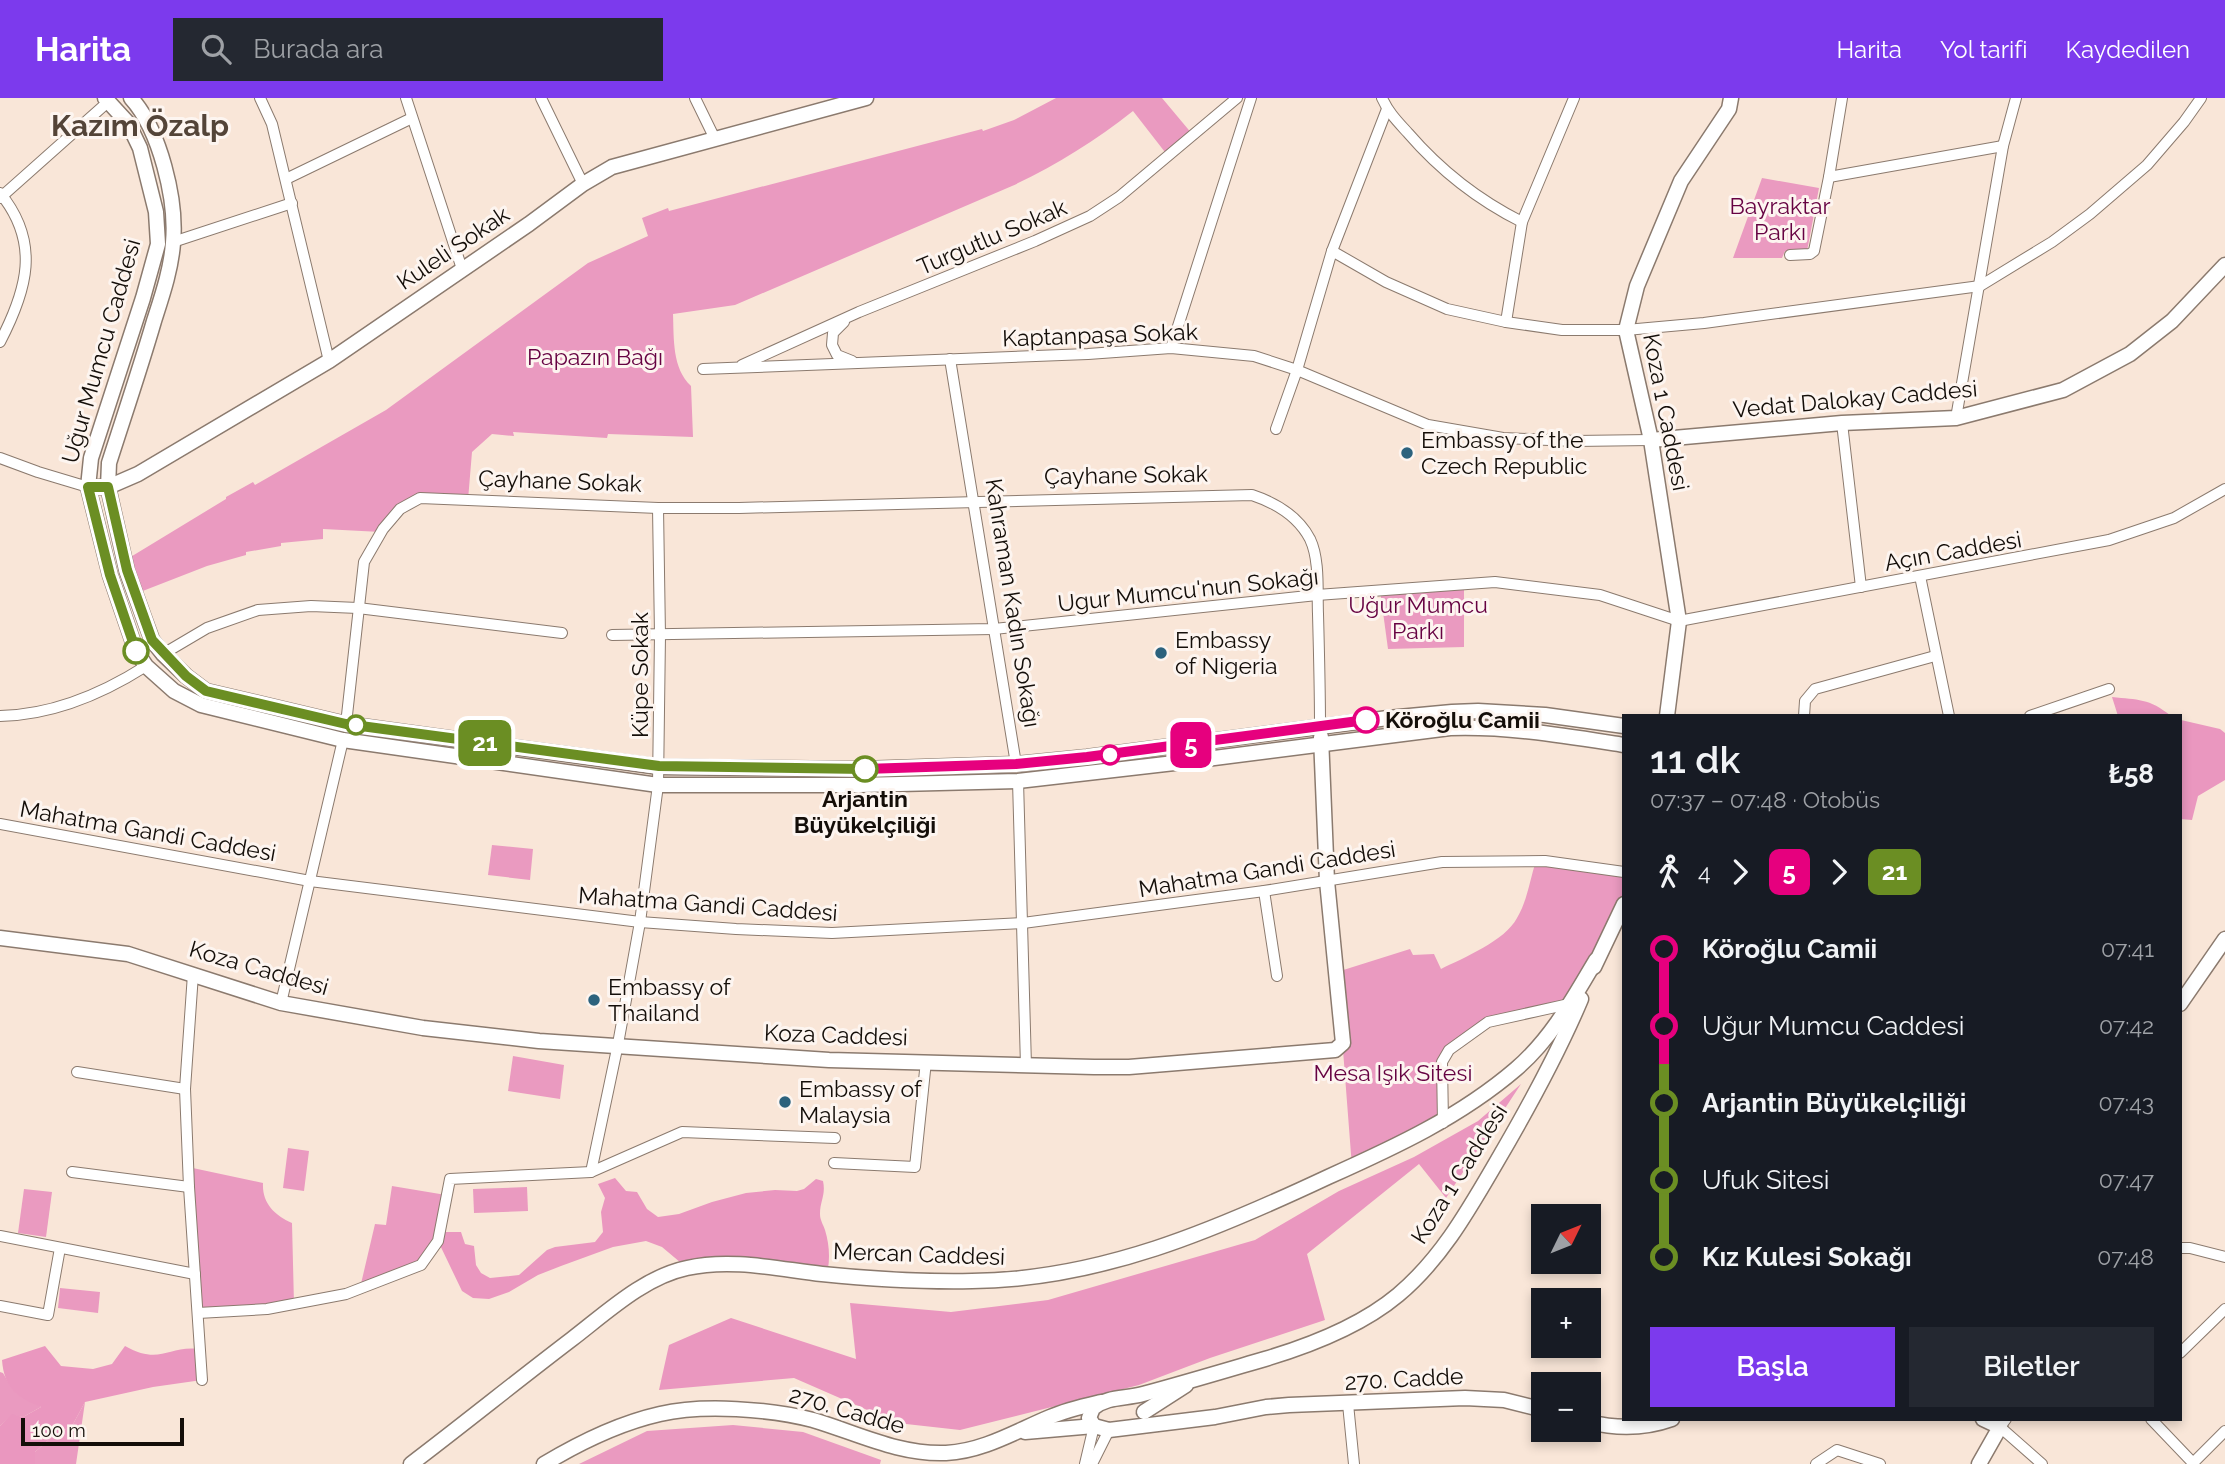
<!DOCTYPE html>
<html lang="tr">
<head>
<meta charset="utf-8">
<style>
	:root { --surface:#171b24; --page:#242831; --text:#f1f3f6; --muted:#9ea1a6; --accent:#7c3aed }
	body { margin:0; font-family:Raleway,sans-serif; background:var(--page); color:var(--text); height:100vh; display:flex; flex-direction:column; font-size:26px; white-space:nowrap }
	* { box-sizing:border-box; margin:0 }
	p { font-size:23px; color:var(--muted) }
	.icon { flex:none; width:38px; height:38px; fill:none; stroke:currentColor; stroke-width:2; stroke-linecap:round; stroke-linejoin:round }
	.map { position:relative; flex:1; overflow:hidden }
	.panel { position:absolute; left:1622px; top:616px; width:560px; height:707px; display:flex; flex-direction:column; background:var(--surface); border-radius:0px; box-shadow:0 4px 10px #0003 }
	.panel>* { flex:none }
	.badge { padding:0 14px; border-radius:10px; font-size:24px; line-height:46px }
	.needle { width:46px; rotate:47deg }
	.tools { position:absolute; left:1531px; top:1106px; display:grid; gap:14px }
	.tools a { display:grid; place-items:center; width:70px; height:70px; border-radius:0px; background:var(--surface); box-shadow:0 4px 10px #0003; font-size:35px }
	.scale { position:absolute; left:21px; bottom:18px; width:163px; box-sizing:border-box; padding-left:7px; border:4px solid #140e09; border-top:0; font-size:19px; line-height:24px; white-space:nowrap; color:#140e09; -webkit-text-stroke:5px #fdf5f0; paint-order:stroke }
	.map>.badge { position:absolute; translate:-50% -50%; box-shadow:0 0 0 4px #fff }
	.legs { display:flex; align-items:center; gap:10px; height:77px; padding:0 28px; font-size:23px }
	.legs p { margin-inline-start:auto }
	.headline { display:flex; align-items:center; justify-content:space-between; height:119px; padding:0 28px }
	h1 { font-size:38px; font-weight:600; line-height:52px }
	.button { display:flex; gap:14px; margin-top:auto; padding:14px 28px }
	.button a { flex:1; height:80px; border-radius:0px; background:var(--accent); color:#fff; font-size:28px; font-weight:600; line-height:80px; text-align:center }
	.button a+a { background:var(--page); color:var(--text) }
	ul { padding:0 28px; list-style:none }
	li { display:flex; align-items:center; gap:24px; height:77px; font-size:26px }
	li i { display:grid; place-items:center; width:10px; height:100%; margin:0 9px; background:currentColor }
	li i::after { content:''; width:18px; height:18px; margin:-9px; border:5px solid; border-radius:50%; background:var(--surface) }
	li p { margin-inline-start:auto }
	li:first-child i { background:linear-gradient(#0000 50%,currentColor 0) }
	li:last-child i { background:linear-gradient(currentColor 50%,#0000 0) }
	header { display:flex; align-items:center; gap:42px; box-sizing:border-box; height:98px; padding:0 35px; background:var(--accent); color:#fff }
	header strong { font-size:33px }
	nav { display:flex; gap:38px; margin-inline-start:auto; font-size:24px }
	.search { width:490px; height:63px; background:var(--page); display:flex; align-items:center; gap:18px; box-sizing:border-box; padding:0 24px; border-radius:0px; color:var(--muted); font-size:26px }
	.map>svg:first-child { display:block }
	.green { fill:#ea9ac0 }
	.forest { fill:#ea97bf }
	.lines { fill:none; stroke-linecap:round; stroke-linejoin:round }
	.street-casing { stroke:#8b7a6e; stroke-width:12 }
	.secondary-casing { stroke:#8b7a6e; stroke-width:17 }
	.street { stroke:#fff; stroke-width:10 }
	.secondary { stroke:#fff; stroke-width:14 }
	.line-1-casing { stroke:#fff; stroke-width:16 }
	.line-2-casing { stroke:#fff; stroke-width:16 }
	.line-1 { stroke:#e6007e; stroke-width:10 }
	.line-2 { stroke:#6b8e23; stroke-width:10 }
	.poi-dot { fill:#2c627d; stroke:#fdf5f0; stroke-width:2.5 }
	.stop-2-dot { fill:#fff; stroke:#6b8e23; stroke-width:3.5 }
	.stop-1-dot { fill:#fff; stroke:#e6007e; stroke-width:3.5 }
	.labels { text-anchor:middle; stroke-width:6; stroke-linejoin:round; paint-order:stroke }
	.park-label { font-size:23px; fill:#660242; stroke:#fdf5f0 }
	.street-label { font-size:23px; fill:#140e09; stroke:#fdf5f0 }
	.poi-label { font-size:23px; fill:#140e09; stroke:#fdf5f0; text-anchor:start }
	.stop-label { font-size:23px; font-weight:bold; fill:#140e09; stroke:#fdf5f0; text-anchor:start }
	.district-label { font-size:30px; font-weight:bold; fill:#534438; stroke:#fdf5f0 }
</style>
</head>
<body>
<header>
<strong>Harita</strong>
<div class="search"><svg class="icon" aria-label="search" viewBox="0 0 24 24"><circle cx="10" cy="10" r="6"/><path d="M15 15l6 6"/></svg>Burada ara</div>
<nav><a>Harita</a><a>Yol tarifi</a><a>Kaydedilen</a></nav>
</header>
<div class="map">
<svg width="2225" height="1366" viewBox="0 0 2225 1366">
	<rect width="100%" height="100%" fill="#f9e6d8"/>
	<!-- green -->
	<g class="green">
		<path d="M1056 0H1162L1193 37 1168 58 1133 13C1095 43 1055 68 1012 88L735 207 673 216C674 241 672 270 691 288L693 339 608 336 607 340 513 334 514 338 492 336 472 354 468 402C419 400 414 394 381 434L323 431V441L281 445V448L246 454V457L207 468 135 496 124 463 226 401V399L253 384 255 387 386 312 588 165 648 138 642 120 668 110 669 113 982 31 983 33 1014 22Z"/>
		<polygon points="1762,80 1819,90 1807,153 1785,153 1782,160 1733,160"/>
		<polygon points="1464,486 1464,549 1388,551 1380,492"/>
		<polygon points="492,747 533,751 530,782 488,777"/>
		<path d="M1536 763 1624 774V806L1569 906 1488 923 1445 957 1443 1025 1352 1069 1337 874 1410 851 1413 857 1434 856 1441 871C1463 860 1505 843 1517 820 1527 804 1530 781 1536 763Z"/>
		<polygon points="513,958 564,967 560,1001 508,993"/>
		<polygon points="288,1050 309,1053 304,1093 283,1090"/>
		<path d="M188 1069 263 1085C262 1105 274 1117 292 1125L294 1206 198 1215Z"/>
		<polygon points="392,1088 446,1097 438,1143 421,1167 360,1190 375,1126 386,1127"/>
		<polygon points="527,1089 528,1113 474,1115 473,1091"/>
		<polygon points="24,1091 52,1094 46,1139 18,1135"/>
		<polygon points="60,1190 100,1194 98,1215 58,1210"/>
		<polygon points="0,1274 3,1275 10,1287 41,1309 23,1319 12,1317 0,1328"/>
		<polygon points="85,1304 76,1366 35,1366 35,1354 53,1338 72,1328"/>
		<polygon points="733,1327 803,1334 881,1362 880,1366 579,1366 647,1333"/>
	</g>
	<!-- forest -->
	<g class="forest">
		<path d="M2112 599C2138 602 2149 600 2171 618H2118Z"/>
		<polygon points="2181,622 2220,631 2225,635 2225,682 2198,698 2192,722 2180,721"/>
		<polygon points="1521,986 1446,1100 1419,1066 1307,1156 1325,1222 1210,1260 1139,1287 960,1332 897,1325 794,1280 659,1292 669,1247 731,1220 856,1261 850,1205 951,1214 1048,1202 1255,1142 1339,1093 1414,1059 1478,1023"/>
		<path d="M615 1080 626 1093 637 1094 647 1111 658 1119 679 1116 712 1104 746 1095 775 1092 797 1093 804 1091 816 1081 823 1083C826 1097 820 1103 820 1116 820 1122 823 1126 825 1132 829 1145 830 1158 828 1171L687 1170 662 1149 646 1143 613 1149 561 1168 538 1177 509 1194 489 1201 473 1200 462 1193 438 1143 440 1134H461L465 1146 474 1148 476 1167 481 1175 490 1180 519 1177 547 1152 555 1149 595 1144 603 1134 601 1114 605 1100 598 1086Z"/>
		<path d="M45 1248 61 1268 93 1271 112 1266 125 1248C161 1268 167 1247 200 1251L202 1282 153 1289 85 1304 72 1328 53 1338 35 1354V1366H0V1328L12 1316 23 1319 41 1309C18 1300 4 1290 2 1262Z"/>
	</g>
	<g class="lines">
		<!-- street casing -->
		<g class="street-casing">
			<g id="street">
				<polyline points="260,0 272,26 329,263"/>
				<polyline points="406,0 462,171"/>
				<polyline points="541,0 583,86"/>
				<polyline points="695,0 715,41"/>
				<path d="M1382 0C1388 14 1398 24 1408 35 1440 72 1478 102 1522 124"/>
				<polyline points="1829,79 2003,48"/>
				<polyline points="286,81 412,20"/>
				<path d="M0 95C41 145 27 192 0 244"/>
				<polyline points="0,100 109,3"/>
				<polyline points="173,144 292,105"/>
				<polyline points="1332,153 1386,184 1447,211 1506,224 1562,232 1626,232 1704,225 1980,188 2052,144 2090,116 2147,67 2184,24 2201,0"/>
				<polyline points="1790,157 1810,156 1814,153 1829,79 1842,0"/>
				<polyline points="844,224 833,235 832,247 837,257 852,263"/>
				<polyline points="1506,224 1522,124 1574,0"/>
				<polyline points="1171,250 1251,0"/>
				<polyline points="950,261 1016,666"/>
				<polyline points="742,267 859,214 1035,143 1090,118 1119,99 1237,0"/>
				<polyline points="703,271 1088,256 1171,250 1254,258 1297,272 1428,327 1503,340 1575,343 1651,342"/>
				<polyline points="1956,320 2003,48 2016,0"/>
				<polyline points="1842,325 1861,489"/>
				<polyline points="1276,331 1297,272 1332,153 1387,11"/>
				<polyline points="0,360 38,374 88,389"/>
				<polyline points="1920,478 1949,618"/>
				<polyline points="612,537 994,531 1317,497 1495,484 1600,497 1679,523 2109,442 2174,420 2225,391"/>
				<polyline points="163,556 207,530 258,512 311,508 358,510 562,535"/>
				<path d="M0 618C52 617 102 596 146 568"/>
				<polyline points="1804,618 1805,603 1815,591 1935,558"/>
				<polyline points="2030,618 2109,591"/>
				<path d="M346 626 364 464 383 431 400 411 420 400 658 410H739L1252 397C1276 405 1298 418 1310 441 1320 462 1317 493 1318 516 1319 553 1320 591 1320 628"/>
				<polyline points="1018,683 1026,968"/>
				<polyline points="0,726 310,783 640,824 736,831 832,835 1023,825 1264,793 1442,764 1545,763 1624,774"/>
				<polyline points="1264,793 1277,878"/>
				<polyline points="193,876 185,991 189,1089 202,1282"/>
				<polyline points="281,905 343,642"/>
				<polyline points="77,974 185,991"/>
				<polyline points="1443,1025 1442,964 1449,952 1488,924 1569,906"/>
				<polyline points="834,1065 915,1069 926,963"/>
				<polyline points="72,1074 189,1089"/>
				<polyline points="591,1074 618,946 640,824 658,687 660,537 658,410"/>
				<polyline points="0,1138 195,1176"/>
				<polyline points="2180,1150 2190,1150 2225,1159"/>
				<polyline points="0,1208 48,1217 60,1150"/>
				<polyline points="198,1215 267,1211 346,1196 421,1167 438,1143 450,1081 591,1074 682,1034 835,1040"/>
				<polyline points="2180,1255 2225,1211"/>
				<polyline points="1348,1306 1354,1366"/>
				<polyline points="2006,1321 2000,1329 2042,1366"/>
				<polyline points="2151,1321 2193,1365"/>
				<polyline points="1085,1366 1094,1328"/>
				<polyline points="1092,1366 1109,1332"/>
				<polyline points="1816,1366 1837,1352 1880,1366"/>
				<polyline points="2192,1366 2225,1333"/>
			</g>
		</g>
		<!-- secondary casing -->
		<g class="secondary-casing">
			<g id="secondary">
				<path d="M105 0 128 25 140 50 156 114 158 146 143 200 91 360 88 389 110 477 136 553 146 568 174 593 201 607 343 642 658 687H860L1018 683 1183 664 1450 630C1509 628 1566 638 1624 647"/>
				<path d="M131 0C160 32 177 102 173 145 171 172 162 198 154 223 140 271 124 318 109 365L108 389 127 473 152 542 163 556 186 578 206 593 346 626 659 669 861 671 1016 666 1087 659 1388 620 1452 614 1478 613 1545 617 1624 628"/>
				<polyline points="1651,342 1842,325 1956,320 2063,292 2130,256 2172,223 2225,167"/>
				<polyline points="99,389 108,389 138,376 329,263 529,126 583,86 612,69 866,0"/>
				<polyline points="1667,618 1679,523 1651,342 1626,232 1637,188 1681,83 1729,11 1731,0"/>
				<polyline points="0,840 128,856 281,905 423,930 539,943 829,962 1094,969 1129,969 1335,952 1343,945 1327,783 1321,639"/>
				<polyline points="1594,869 1624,806"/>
				<polyline points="2180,906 2225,841"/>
				<path d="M1544 1312 1504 1302 1465 1300 1289 1307 1266 1309 1215 1319 1109 1332 1094 1328 1089 1320 1093 1310C1108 1298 1125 1301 1143 1296 1184 1285 1224 1273 1265 1261 1312 1247 1361 1228 1398 1197 1441 1161 1468 1113 1496 1065 1527 1012 1557 958 1581 901"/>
				<polyline points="1144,1314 1186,1287"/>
				<path d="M1589 1324C1617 1331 1644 1331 1672 1321"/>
				<polyline points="1025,1334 1094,1328"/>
				<path d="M411 1366C465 1325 518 1282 572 1241 606 1215 644 1179 687 1170 731 1160 778 1171 822 1176 872 1181 922 1184 972 1183 1099 1182 1215 1132 1328 1079 1395 1049 1460 1019 1516 971 1551 941 1573 901 1596 862"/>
				<path d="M544 1366C579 1345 620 1325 660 1316 703 1306 770 1311 813 1322 857 1335 899 1357 946 1355 984 1353 1016 1333 1050 1319 1066 1312 1084 1308 1101 1304"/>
				<polyline points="1979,1366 2000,1329 1983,1321"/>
			</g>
		</g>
		<!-- street -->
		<use href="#street" class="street"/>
		<!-- secondary -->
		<use href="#secondary" class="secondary"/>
	</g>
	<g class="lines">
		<!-- line-1 casing -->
		<g class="line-1-casing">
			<polyline id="line-1" points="865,671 1016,666 1087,659 1366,622"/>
		</g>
		<!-- line-2 casing -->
		<g class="line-2-casing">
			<polyline id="line-2" points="136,553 110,477 88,389 108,389 127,472 152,542 186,578 206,593 346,626 659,668 865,671"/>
		</g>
		<!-- line-1 -->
		<use href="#line-1" class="line-1"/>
		<!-- line-2 -->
		<use href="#line-2" class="line-2"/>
	</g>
	<!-- markers -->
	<g class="poi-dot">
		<circle cx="1407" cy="355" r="7"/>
		<circle cx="1161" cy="555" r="7"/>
		<circle cx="594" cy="902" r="7"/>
		<circle cx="785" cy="1004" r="7"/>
	</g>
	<g class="stop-2-dot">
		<circle cx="136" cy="553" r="12"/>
		<circle cx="356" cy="627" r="9"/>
		<circle cx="865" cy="671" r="12"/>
	</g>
	<g class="stop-1-dot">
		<circle cx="1366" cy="622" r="12"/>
		<circle cx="1110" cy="657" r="9"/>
	</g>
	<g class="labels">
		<!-- park labels -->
		<g class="park-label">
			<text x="1780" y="116">Bayraktar<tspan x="1780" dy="26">Parkı</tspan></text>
			<text x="595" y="267">Papazın Bağı</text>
			<text x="1418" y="515">Uğur Mumcu<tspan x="1418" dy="26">Parkı</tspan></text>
			<text x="1393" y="983">Mesa Işık Sitesi</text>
		</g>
		<!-- street labels -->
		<g class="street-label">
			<text transform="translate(992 139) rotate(-23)" y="8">Turgutlu Sokak</text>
			<text transform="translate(453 150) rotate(-34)" y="8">Kuleli Sokak</text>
			<text transform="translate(1100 237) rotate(-2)" y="8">Kaptanpaşa Sokak</text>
			<text transform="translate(101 253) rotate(-74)" y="8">Uğur Mumcu Caddesi</text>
			<text transform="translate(1855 301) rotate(-5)" y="8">Vedat Dalokay Caddesi</text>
			<text transform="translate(1666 314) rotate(79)" y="8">Koza 1 Caddesi</text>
			<text transform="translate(1126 377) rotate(-1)" y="8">Çayhane Sokak</text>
			<text transform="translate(560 383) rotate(2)" y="8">Çayhane Sokak</text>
			<text transform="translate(1953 453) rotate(-10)" y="8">Açın Caddesi</text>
			<text transform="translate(1188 492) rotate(-6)" y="8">Ugur Mumcu'nun Sokağı</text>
			<text transform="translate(1013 505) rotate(81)" y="8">Kahraman Kadın Sokağı</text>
			<text transform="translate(640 577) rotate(-90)" y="8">Küpe Sokak</text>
			<text transform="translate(148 733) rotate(10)" y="8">Mahatma Gandi Caddesi</text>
			<text transform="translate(1267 771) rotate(-9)" y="8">Mahatma Gandi Caddesi</text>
			<text transform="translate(708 806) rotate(4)" y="8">Mahatma Gandi Caddesi</text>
			<text transform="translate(259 870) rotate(16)" y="8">Koza Caddesi</text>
			<text transform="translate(836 937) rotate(2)" y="8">Koza Caddesi</text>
			<text transform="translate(1459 1076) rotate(-58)" y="8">Koza 1 Caddesi</text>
			<text transform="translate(919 1156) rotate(2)" y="8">Mercan Caddesi</text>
			<text transform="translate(1404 1281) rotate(-3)" y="8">270. Cadde</text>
			<text transform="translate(847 1312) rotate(16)" y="8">270. Cadde</text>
		</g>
		<!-- poi labels -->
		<g class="poi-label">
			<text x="1421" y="350">Embassy of the<tspan x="1421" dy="26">Czech Republic</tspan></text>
			<text x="1175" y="550">Embassy<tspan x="1175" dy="26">of Nigeria</tspan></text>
			<text x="608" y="897">Embassy of<tspan x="608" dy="26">Thailand</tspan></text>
			<text x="799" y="999">Embassy of<tspan x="799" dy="26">Malaysia</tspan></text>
		</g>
		<!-- stop labels -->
		<g class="stop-label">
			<text x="1385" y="630">Köroğlu Camii</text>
			<text x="865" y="709" text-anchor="middle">Arjantin<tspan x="865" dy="26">Büyükelçiliği</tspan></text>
		</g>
		<!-- district labels -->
		<g class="district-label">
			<text x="140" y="38">Kazım Özalp</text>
		</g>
	</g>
</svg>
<div class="tools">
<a><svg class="needle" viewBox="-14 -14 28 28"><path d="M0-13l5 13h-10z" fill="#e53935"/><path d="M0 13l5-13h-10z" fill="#9ea1a6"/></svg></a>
<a>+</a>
<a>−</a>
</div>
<div class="scale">100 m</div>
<b class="badge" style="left:1191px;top:647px;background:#e6007e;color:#fff">5</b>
<b class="badge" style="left:485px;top:645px;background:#6b8e23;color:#fff">21</b>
<section class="panel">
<div class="headline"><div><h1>11 dk</h1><p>07:37 – 07:48 · Otobüs</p></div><b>₺58</b></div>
<div class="legs"><svg class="icon" aria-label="walk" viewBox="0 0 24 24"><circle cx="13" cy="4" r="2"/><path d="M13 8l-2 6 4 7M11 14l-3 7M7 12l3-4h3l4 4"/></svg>4<svg class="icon" aria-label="forward" viewBox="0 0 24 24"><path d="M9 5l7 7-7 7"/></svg><b class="badge" style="background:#e6007e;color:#fff">5</b><svg class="icon" aria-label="forward" viewBox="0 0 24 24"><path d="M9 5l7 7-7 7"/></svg><b class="badge" style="background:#6b8e23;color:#fff">21</b></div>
<ul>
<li><i style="color:#e6007e"></i><b>Köroğlu Camii</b><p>07:41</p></li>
<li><i style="color:#e6007e"></i><span>Uğur Mumcu Caddesi</span><p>07:42</p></li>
<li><i style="color:#6b8e23"></i><b>Arjantin Büyükelçiliği</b><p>07:43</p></li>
<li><i style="color:#6b8e23"></i><span>Ufuk Sitesi</span><p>07:47</p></li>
<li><i style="color:#6b8e23"></i><b>Kız Kulesi Sokağı</b><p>07:48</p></li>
</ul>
<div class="button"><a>Başla</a><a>Biletler</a></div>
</section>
</div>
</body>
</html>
